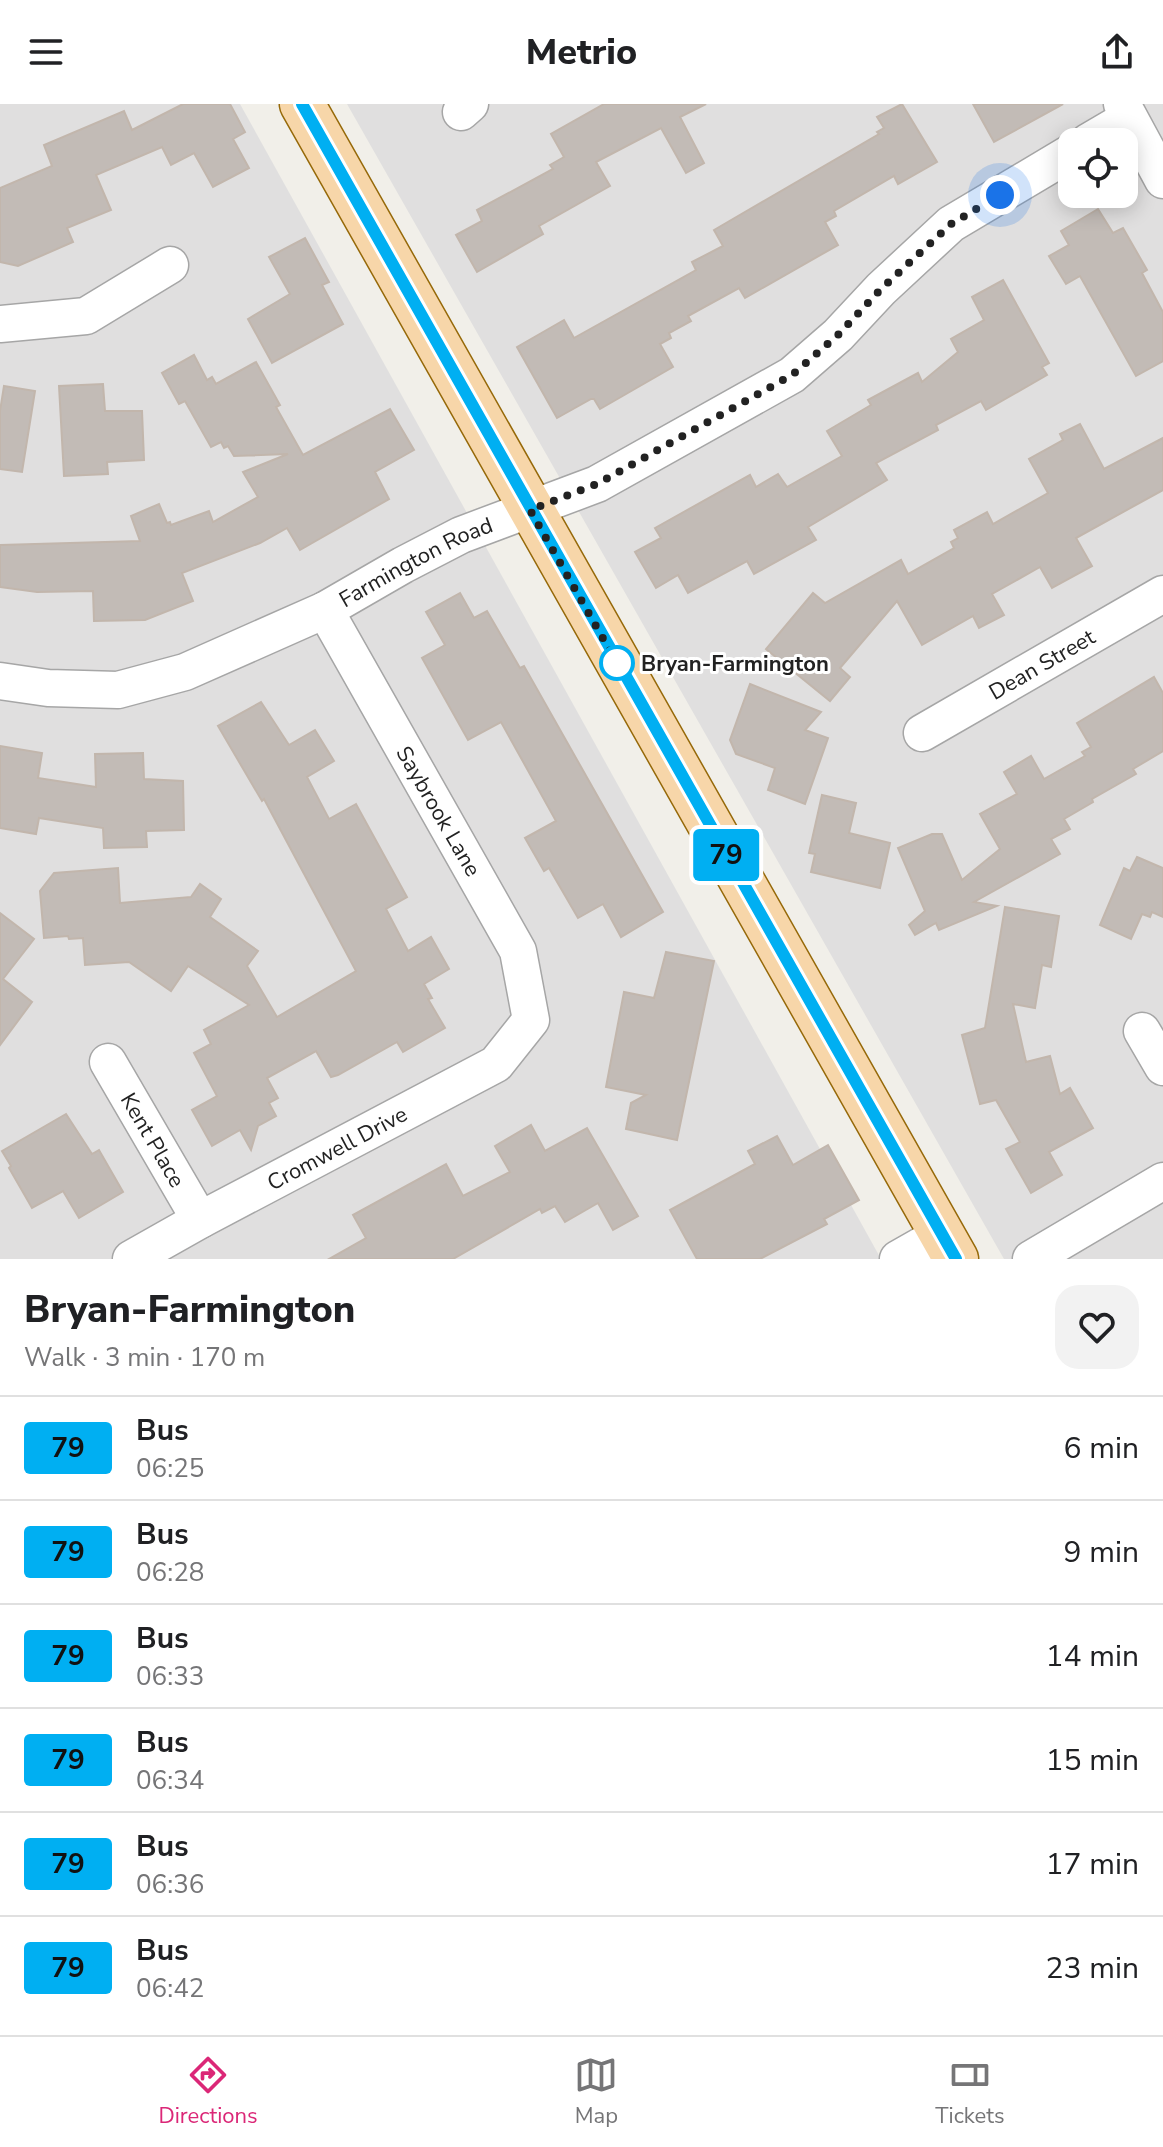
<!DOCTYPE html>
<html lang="en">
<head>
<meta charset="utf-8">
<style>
	:root { --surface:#fff; --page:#f2f2f2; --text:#202124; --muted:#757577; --line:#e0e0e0; --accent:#db2777 }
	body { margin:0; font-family:"Nunito Sans",sans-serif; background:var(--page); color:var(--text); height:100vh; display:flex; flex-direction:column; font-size:30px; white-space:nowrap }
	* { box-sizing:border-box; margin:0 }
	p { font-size:26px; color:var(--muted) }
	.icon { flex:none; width:44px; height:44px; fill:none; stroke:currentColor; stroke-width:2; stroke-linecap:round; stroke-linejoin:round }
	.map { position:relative; height:1155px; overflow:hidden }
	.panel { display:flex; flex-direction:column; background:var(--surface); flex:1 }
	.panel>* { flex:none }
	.badge { padding:0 16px; border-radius:6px; font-size:28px; line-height:52px }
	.buttons { position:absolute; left:1058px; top:24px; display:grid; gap:16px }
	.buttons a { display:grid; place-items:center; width:80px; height:80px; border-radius:16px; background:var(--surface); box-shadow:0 4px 20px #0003; font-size:40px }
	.you { position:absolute; width:40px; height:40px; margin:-20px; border:6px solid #fff; border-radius:50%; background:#1a73e8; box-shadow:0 0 0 12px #1a73e833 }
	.map>.badge { position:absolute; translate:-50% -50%; box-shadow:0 0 0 4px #fff }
	.round { display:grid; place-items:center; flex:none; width:84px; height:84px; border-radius:24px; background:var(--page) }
	.headline { display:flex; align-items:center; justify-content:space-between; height:136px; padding:0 24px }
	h1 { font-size:38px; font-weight:800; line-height:60px }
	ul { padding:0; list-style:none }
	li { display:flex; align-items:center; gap:24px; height:104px; padding:0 24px; border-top:2px solid var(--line) }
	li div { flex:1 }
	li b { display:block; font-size:30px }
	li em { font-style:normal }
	li .badge { min-width:88px; font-weight:700; text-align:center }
	header { display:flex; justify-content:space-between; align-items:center; height:104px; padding:0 24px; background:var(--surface); font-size:36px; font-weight:800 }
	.tabs { display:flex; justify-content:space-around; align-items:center; height:112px; border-top:2px solid var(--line); background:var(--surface); font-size:22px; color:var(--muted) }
	.tabs a { display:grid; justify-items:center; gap:4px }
	.tabs .active { color:var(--accent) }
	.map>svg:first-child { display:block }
	.residential { fill:#e0dfdf; fill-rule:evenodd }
	.building { fill:#c2bbb6; stroke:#c2b6ac; stroke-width:2 }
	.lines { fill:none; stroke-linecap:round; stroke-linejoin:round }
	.minor-casing { stroke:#a6a6a6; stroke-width:39 }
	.major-casing { stroke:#966909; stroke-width:47 }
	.minor { stroke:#fff; stroke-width:36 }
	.major { stroke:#f7d6a9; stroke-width:44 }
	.line-casing { stroke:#fff; stroke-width:18 }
	.line { stroke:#00aff2; stroke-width:12 }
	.walk { stroke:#222; stroke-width:8; stroke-dasharray:0 14.4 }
	.stop-dot { fill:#fff; stroke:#00aff2; stroke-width:4 }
	.labels { text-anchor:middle; stroke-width:6; stroke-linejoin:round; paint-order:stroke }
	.street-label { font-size:22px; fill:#222; stroke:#fff }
	.stop-label { font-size:22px; font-weight:bold; fill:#222; stroke:#fff; text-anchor:start }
</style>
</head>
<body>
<header><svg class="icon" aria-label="menu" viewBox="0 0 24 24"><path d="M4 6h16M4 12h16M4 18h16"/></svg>Metrio<svg class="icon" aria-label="share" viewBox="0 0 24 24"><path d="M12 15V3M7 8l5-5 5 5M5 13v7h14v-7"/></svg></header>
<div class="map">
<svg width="1163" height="1155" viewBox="0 0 1163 1155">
	<rect width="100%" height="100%" fill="#f1efe9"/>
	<!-- residential -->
	<g class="residential">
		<polygon points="0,0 240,0 881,1155 0,1155"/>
		<path d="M347 0H1163V1155H1004ZM1072 38H1124V90H1072Z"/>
	</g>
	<!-- building -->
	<g class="building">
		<polygon points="183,0 230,0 245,28 233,35 249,64 213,83 194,49 171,61 162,43 96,71 111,106 67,124 73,138 18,162 0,158 0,84 52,62 44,41 124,7 132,26"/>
		<polygon points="604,0 706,0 680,13 704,59 686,69 661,24 596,58 610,82 539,122 543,130 477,168 456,131 482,117 477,106 553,65 550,61 564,53 551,30"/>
		<polygon points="902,0 937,58 898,80 894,72 834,107 836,112 825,118 838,141 745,194 739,184 688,212 691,217 669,229 671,234 660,240 673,263 600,305 594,295 591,295 557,314 517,243 564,216 574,234 696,166 692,158 723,142 714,126 879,30 877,28 884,24 877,13"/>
		<polygon points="973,0 1063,0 994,38"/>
		<polygon points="1098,105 1113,129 1123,124 1147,166 1142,169 1163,208 1163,257 1136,272 1080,172 1066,180 1049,152 1069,141 1061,127"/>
		<polygon points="305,134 329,178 322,181 343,220 272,259 248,215 290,190 269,153"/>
		<polygon points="1003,176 1049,259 1042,263 1047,271 986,306 981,297 936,321 938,326 876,359 887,376 808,423 816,436 754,470 747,457 688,489 678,471 656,484 635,448 661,434 655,424 750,371 756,383 778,370 787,383 842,352 827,327 871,301 868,296 918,269 922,278 958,248 951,235 984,216 972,193"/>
		<polygon points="194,251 207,276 212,273 216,280 256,258 280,301 276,303 303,351 390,305 414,346 375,368 389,395 300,446 287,424 260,439 182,469 193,497 145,516 94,517 93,487 37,488 0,483 0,441 140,437 131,412 159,400 167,419 170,418 171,421 209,407 213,418 258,393 243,368 288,350 234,352 228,342 224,344 221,338 211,343 185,297 179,300 162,269"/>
		<polygon points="103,280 105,307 142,307 144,356 107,358 108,370 64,372 59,282"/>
		<polygon points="4,282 35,287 22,368 0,365 0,307"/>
		<polygon points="1080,320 1104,365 1163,334 1163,386 1076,434 1092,462 1052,484 1040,463 992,490 1004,511 979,524 973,512 922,541 897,497 840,564 850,573 830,597 766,545 813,489 825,499 901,456 908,470 954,444 951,438 958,434 954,426 987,408 993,420 1048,389 1029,355 1063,336 1060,330"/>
		<polygon points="460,489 474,514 487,507 520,564 524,562 663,808 621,833 603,800 578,814 549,764 544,767 525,734 556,717 501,618 468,636 422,554 445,541 426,508"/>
		<polygon points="1154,573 1163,589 1163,647 1133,665 1136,670 1092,695 1093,698 1064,715 1070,725 1051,735 1060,750 974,798 997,802 939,826 936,819 915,831 909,821 925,807 898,744 932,730 942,730 962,776 1000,745 980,710 1017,690 1004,668 1031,652 1044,675 1085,652 1082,648 1091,643 1077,619"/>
		<polygon points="750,580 821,608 805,626 828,634 805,700 768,686 775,664 736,650 730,636"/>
		<polygon points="261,598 289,641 315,626 334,657 307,673 329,715 356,700 407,793 386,805 408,847 431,833 449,865 424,880 432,894 428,895 445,924 403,948 397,938 338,971 331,973 316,947 267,974 278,994 269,999 276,1012 258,1022 251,1046 240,1026 212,1042 192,1006 217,992 194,949 211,940 204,926 249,901 188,862 171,887 129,858 85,861 83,834 69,835 68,832 44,834 40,787 54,769 118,764 120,799 191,793 200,780 221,795 210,813 258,847 247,862 277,913 356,867 264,695 262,697 218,622"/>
		<polygon points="0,642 42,649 38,674 96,683 95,650 143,649 144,675 183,677 184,726 146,727 147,743 104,744 103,724 39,714 36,730 0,724"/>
		<polygon points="822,691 856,699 849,729 890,739 880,784 811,768 815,750 809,749"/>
		<polygon points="1137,753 1163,764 1163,813 1152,808 1150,813 1142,810 1131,835 1100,821 1124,764 1130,767"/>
		<polygon points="1005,803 1059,812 1051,863 1042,861 1035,904 1013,900 1026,958 1050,952 1060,990 1070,984 1093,1024 1049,1048 1062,1071 1031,1089 1006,1045 1020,1038 996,996 980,1000 962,931 985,924"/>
		<polygon points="0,809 34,835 3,875 32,898 0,941"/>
		<polygon points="666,848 714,857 677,1036 626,1025 631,999 646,991 606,983 624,888 654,894"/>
		<polygon points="66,1010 92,1050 99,1046 123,1088 79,1114 63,1087 32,1104 9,1064 11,1062 2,1047"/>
		<polygon points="531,1021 545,1047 587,1024 638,1112 613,1126 598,1099 565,1118 555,1102 542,1109 540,1105 453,1155 329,1155 366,1134 353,1111 446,1060 463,1092 510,1068 495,1042"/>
		<polygon points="777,1032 793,1061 828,1041 859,1096 824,1115 827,1120 760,1155 697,1155 670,1106 755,1060 748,1047"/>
	</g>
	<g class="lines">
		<!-- minor casing -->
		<g class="minor-casing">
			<g id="minor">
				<polyline points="1122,0 1163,76"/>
				<polyline points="461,8 470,0"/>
				<polyline points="1088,38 1129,14"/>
				<polyline points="0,220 86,212 170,161"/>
				<path id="s1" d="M0 577 48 584 118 586 185 568 325 506 403 461 461 431 597 380 792 271 838 231 881 185 951 120 1072 48"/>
				<path id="s2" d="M922 629 1163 490"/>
				<polyline points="1142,927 1163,963"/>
				<path id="s3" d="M108 958 200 1116"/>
				<path id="s4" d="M131 1155 200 1116 496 960 531 916 518 847 325 506"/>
				<polyline points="898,1155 942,1130"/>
				<polyline points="1031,1155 1163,1077"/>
			</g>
		</g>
		<!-- major casing -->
		<g class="major-casing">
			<polyline id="major" points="302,0 956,1155"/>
		</g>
		<!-- minor -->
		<use href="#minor" class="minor"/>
		<!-- major -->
		<use href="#major" class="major"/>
	</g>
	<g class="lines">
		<!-- line casing -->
		<g class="line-casing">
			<polyline id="line" points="302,0 956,1155"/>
		</g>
		<!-- line -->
		<use href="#line" class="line"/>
		<!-- walk -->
		<polyline class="walk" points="617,559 530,406 597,380 792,271 838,231 881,185 951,120 1000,91"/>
	</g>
	<!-- markers -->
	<circle class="stop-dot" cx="617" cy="559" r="16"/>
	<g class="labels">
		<!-- street labels -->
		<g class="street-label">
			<text dy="8" stroke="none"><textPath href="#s1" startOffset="444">Farmington Road</textPath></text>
			<text dy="8" stroke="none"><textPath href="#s2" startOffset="138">Dean Street</textPath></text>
			<text transform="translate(439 707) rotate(60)" y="8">Saybrook Lane</text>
			<text dy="8" stroke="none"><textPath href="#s3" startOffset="90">Kent Place</textPath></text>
			<text dy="8" stroke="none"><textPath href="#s4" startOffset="234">Cromwell Drive</textPath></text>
		</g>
		<!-- stop labels -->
		<g class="stop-label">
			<text x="641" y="567">Bryan-Farmington</text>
		</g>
	</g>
</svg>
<div class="buttons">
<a><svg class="icon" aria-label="locate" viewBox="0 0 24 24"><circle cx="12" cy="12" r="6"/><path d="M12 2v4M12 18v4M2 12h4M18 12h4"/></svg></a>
</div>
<div class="you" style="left:1000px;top:91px"></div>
<b class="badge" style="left:726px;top:751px;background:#00aff2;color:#111">79</b>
</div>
<section class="panel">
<div class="headline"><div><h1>Bryan-Farmington</h1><p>Walk · 3 min · 170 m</p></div><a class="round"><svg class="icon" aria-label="heart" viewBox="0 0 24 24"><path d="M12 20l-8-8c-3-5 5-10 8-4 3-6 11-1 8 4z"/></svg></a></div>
<ul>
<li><span class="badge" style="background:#00aff2;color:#111">79</span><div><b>Bus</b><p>06:25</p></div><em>6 min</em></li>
<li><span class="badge" style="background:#00aff2;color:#111">79</span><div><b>Bus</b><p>06:28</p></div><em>9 min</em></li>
<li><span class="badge" style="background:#00aff2;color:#111">79</span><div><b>Bus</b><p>06:33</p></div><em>14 min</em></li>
<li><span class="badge" style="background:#00aff2;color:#111">79</span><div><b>Bus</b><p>06:34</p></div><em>15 min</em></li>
<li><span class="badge" style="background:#00aff2;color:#111">79</span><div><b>Bus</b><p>06:36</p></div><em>17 min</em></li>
<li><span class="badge" style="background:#00aff2;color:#111">79</span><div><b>Bus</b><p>06:42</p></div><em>23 min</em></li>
</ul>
</section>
<nav class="tabs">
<a class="active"><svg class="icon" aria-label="directions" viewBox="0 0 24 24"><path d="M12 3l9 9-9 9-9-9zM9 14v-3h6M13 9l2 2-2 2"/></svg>Directions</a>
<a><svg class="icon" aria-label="map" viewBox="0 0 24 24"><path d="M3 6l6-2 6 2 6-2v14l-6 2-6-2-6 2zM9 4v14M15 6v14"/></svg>Map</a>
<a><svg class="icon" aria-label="tickets" viewBox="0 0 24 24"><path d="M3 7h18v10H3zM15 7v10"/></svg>Tickets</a>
</nav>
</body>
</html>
